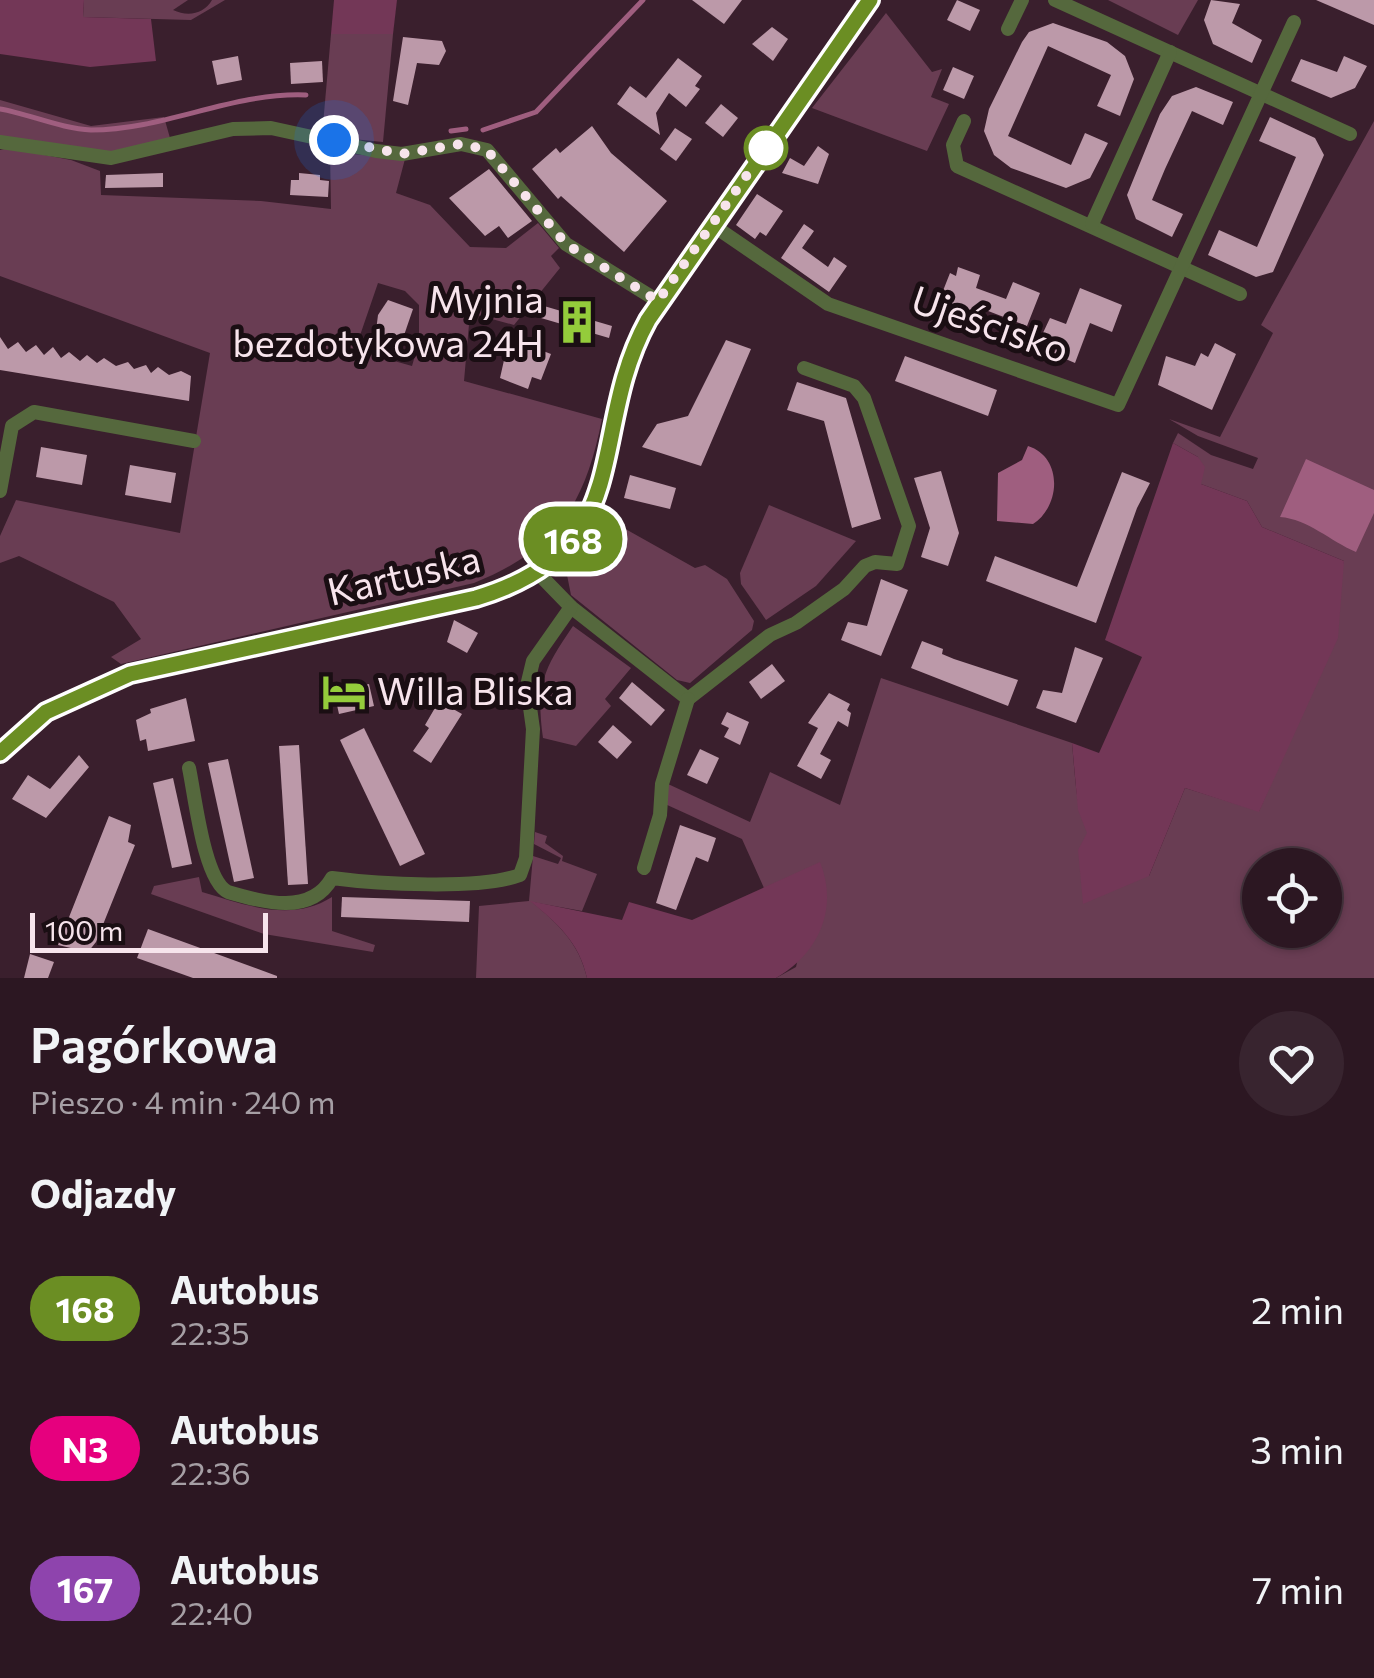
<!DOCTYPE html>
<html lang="pl">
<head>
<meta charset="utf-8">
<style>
	:root { --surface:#2c1722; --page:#38242f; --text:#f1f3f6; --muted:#a69fa5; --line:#483640 }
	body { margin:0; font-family:Commissioner,sans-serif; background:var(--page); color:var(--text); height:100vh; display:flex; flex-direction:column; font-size:38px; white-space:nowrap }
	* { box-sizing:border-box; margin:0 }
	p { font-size:32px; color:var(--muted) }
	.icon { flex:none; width:55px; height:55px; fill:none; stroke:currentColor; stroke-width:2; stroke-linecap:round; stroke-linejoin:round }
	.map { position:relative; height:978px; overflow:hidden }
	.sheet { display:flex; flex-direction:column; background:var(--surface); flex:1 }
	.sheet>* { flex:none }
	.badge { padding:0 20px; border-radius:32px; font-size:35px; line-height:65px }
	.controls { position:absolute; left:1242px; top:848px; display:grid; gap:20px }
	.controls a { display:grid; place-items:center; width:100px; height:100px; border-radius:50%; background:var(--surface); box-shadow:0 2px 8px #0004,0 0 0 2px var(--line); font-size:50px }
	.scale { position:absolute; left:30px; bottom:25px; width:238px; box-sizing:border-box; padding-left:10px; border:5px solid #f7e4ec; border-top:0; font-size:28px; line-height:35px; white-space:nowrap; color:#f7e4ec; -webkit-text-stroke:8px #1a0e13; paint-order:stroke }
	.you { position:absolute; width:50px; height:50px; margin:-25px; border:8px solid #fff; border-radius:50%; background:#1a73e8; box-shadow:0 0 0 15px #1a73e833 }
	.map>.badge { position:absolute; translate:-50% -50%; box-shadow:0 0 0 5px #fff }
	h2 { padding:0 30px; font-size:38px; line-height:90px }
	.round { display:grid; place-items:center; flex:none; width:105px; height:105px; border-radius:52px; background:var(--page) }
	.headline { display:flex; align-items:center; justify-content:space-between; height:170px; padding:0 30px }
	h1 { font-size:48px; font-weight:600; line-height:75px }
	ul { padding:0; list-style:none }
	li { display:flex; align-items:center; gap:30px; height:140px; padding:0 30px }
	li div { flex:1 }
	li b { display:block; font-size:38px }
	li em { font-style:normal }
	li .badge { min-width:110px; font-weight:700; text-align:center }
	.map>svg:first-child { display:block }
	.green { fill:#693d53; fill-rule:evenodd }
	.forest { fill:#733757 }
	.water { fill:#9f5e7f }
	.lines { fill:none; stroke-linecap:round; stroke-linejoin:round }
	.stream { stroke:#9f5e7f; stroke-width:5 }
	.building { fill:#bc99a9 }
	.street { stroke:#55683d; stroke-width:14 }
	.secondary { stroke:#6d8b44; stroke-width:20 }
	.line-casing { stroke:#fff; stroke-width:22 }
	.line { stroke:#6b8e23; stroke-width:15 }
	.walk { stroke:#f7e4ec; stroke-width:10; stroke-dasharray:0 18 }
	.stop-dot { fill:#fff; stroke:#6b8e23; stroke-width:5 }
	.labels { text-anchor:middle; stroke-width:10; stroke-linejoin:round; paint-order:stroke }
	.poi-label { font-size:38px; fill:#f7e4ec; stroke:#1a0e13; text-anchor:end }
	.street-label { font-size:38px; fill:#f7e4ec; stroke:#1a0e13 }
</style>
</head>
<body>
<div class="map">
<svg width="1374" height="978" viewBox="0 0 1374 978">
	<rect width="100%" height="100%" fill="#3a1f2d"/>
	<!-- green -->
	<g class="green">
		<path d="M84 0H188L173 10C188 17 204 14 212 0H225L191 20 83 17Z"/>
		<polygon points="1108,0 1198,0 1178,35"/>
		<polygon points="886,13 932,72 942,69 931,97 949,104 927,151 812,108"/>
		<polygon points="331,34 393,34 383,142 322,136"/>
		<polygon points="0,100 91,126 164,117 170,138 114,151 85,151 0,137"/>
		<path d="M1374 121V978H776L796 967 820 863 764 888 742 839 665 804 668 784 750 822 770 772 840 805 881 678 1072 743C1080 833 1075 825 1149 876L1185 788 1259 811 1288 745 1344 561 1262 527 1247 501 1201 484 1198 457 1173 443 1178 433 1211 455 1253 469 1258 458 1198 436 1169 419 1220 437 1273 333 1261 325ZM1260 865H1325V930H1260Z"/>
		<path d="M8 148 71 160 100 171 101 195 261 201 331 209 330 152 405 159 396 193 430 205 470 247 506 248 538 223 559 248 551 256 560 268 514 325 470 313 464 381 602 419C585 505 556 550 474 583L121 664 111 657 141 639 114 602 19 556 0 563V536L16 500 180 533 210 353 0 276V150ZM378 283 405 291 419 305V342L412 366 355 350Z"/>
		<polygon points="769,505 856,541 816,586 766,620 741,584 740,573"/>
		<polygon points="613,522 695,568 705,565 727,579 754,621 752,630 690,683 677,680 571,595 567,575"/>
		<path d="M573 626 631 668 605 699 611 706 576 746 543 738C536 684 543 670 573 626Z"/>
		<path d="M535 832 547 836 545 843 563 856 562 861 597 874 582 911 532 902C559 925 579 943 587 978H476L479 906 529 901 533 856 558 864 561 858 534 844Z"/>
		<path d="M199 877 202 892C246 905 291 923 332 897V931L375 945 373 952 264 934 151 894 154 886Z"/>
	</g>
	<!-- forest -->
	<g class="forest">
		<polygon points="0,0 84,0 83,17 151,19 156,61 90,67 0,54"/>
		<polygon points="334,0 397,0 393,34 331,34"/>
		<polygon points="1173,443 1198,457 1205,467 1201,484 1247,501 1262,527 1344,561 1338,638 1259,812 1185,788 1149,876 1083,904 1078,850 1087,833 1078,810 1072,743 1099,753 1142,657 1105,640"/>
		<path d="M820 862C839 909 818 954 776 978H587C579 942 558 924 530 901L622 920 629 902 692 920Z"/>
	</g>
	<!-- water -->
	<g class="water">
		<path d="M1028 446C1063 457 1061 506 1033 524L997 521 998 473 1022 460Z"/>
		<path d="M1306 459 1374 490V513L1356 552C1330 541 1308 519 1280 517Z"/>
	</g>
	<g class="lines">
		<!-- stream -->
		<g class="stream">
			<path d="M0 109C29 114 62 129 91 130 165 130 232 92 306 95"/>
			<polyline points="483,130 536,112 643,0"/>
			<polyline points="451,131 466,129"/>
		</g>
	</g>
	<!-- building -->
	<g class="building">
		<polygon points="692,0 742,0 724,24"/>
		<polygon points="957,0 980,10 970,31 947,20"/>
		<polygon points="1211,0 1240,4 1232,23 1262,40 1252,63 1213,44 1204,20"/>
		<polygon points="1316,0 1374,0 1374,25"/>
		<polygon points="1053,23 1107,42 1125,56 1134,79 1120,116 1097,106 1111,75 1048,46 1008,136 1071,165 1085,133 1108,143 1090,178 1066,188 1011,168 994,155 984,131 989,109 1022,42 1029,32"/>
		<polygon points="772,27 788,39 773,61 752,44"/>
		<polygon points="403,37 442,41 446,51 439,65 417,63 408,105 393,101"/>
		<polygon points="238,56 242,80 217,85 212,61"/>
		<polygon points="1344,56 1367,66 1355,88 1331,98 1291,81 1301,59 1337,72"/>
		<polygon points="678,58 702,76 695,86 700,89 686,107 669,93 656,113 660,135 617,104 630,86 646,98"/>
		<polygon points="322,61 323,82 291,84 290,63"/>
		<polygon points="953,67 974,76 964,99 943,90"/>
		<polygon points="1196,87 1233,102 1223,125 1192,111 1165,169 1152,200 1183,214 1172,237 1136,219 1127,195 1160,114 1172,96"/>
		<polygon points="721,104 738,118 723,137 705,123"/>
		<polygon points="1270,117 1315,138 1324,155 1273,272 1256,277 1208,255 1219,230 1257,247 1296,157 1259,141"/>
		<polygon points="592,126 611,153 667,201 624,252 561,196 558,199 532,169 556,148 560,153"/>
		<polygon points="675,128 692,139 676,161 660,149"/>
		<polygon points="818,146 829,154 818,184 782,173 790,158 804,166"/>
		<polygon points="489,169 532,221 508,238 499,226 485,236 449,198"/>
		<polygon points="163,173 163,187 105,188 106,175"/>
		<polygon points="299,173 320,175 320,180 329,181 328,197 290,195 291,180 299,180"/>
		<polygon points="757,194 783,211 766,236 760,232 755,239 736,225"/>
		<polygon points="804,224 814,231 802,248 828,267 834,257 847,266 829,292 781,258"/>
		<polygon points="958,267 980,275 976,288 1006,299 1013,282 1040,293 1027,326 983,309 979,321 939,301 950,273 956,276"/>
		<polygon points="1080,288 1122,305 1112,332 1090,323 1075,363 1054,354 1059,341 1042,335 1050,318 1066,324"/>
		<polygon points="388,300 413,309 400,347 375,339 378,315"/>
		<polygon points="544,306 612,326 609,338 541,318"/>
		<polygon points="0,337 8,349 18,342 26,352 36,345 44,355 53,347 61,358 69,352 80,361 87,355 97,363 104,358 116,366 128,362 134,369 146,365 151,373 158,367 169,375 181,371 191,376 189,401 0,370"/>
		<polygon points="509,338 551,354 541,380 532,377 528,389 500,378"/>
		<polygon points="726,340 751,349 701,466 642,447 657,424 688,416"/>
		<polygon points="1215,343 1236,354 1212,410 1158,385 1166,356 1195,366 1201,353 1208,357"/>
		<polygon points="905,356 997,390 988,416 895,381"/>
		<polygon points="797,382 846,398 881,519 852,528 824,421 787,410"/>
		<polygon points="41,447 87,455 82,485 36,477"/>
		<polygon points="130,465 176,473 171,503 125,495"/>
		<polygon points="941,471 959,533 948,566 921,557 930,528 914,478"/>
		<polygon points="1122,472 1150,483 1137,508 1096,623 986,581 995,556 1077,587"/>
		<polygon points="630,475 676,488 670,509 624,498"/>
		<polygon points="881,579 908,590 881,656 841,640 848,622 867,626"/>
		<polygon points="454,620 478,633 467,653 447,642"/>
		<polygon points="922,641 943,649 942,654 954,659 1018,680 1008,706 911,668"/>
		<polygon points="1075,647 1103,658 1076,723 1036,708 1043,690 1062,693"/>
		<polygon points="772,664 785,681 761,699 749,682"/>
		<polygon points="632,682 665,710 651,726 619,698"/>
		<polygon points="369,684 374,706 339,714 334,692"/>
		<polygon points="829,693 850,704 847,710 851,713 848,727 838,721 820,754 831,760 821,779 797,766 818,728 808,723"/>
		<polygon points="186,698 195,741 148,751 146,739 140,741 136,720 151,713 150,709"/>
		<polygon points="439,701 462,714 431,763 413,751 429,728 425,725"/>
		<polygon points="727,712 749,722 740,745 724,737 729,728 721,724"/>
		<polygon points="613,725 632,742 617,759 598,742"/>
		<polygon points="364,728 425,854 400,866 340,740"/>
		<polygon points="299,745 308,884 288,885 279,746"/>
		<polygon points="700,749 719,758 707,784 687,775"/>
		<polygon points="79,755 89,767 46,818 12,799 28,775 50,789"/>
		<polygon points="228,759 254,878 234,882 208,763"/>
		<polygon points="173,778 192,864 172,868 153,783"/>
		<polygon points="109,816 131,825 128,842 135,845 96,942 88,952 58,945"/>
		<polygon points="680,825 716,838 708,862 696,857 676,910 656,903"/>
		<polygon points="342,897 470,901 469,922 341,917"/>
		<polygon points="148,929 277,976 277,978 193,978 137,958"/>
		<polygon points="30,954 54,962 48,978 24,978"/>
	</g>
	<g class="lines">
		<!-- street -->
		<g class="street">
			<polyline points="1055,0 1350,134"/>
			<polyline points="1008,29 1022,0"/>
			<polyline points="964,121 953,145 957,166 1240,294"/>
			<polyline points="0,142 111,158 233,129 271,128 376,151 402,154 461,144 487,150 566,244 658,301"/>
			<polyline points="711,224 828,304 1118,405 1294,22"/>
			<polyline points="1092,224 1170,52"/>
			<polyline points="0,491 12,426 34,412 194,441"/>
			<polyline points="537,572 571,607 688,699 770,635 796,623 844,589 865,566 875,562 897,564 909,526 864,398 854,386 804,368"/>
			<path d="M189 768C195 796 204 881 228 892 263 902 311 916 332 878 377 884 480 890 520 875L526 858 533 729 527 686 533 661 571 607"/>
			<polyline points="644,868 660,815 662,784 688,699"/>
		</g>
		<!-- secondary -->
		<path class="secondary" d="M0 753 45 712 130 674 476 598C641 550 586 434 648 320L870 0"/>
	</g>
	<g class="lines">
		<!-- line casing -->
		<g class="line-casing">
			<path id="line" d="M0 753 46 712 130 674 476 598C641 549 585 434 648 320L870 0"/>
		</g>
		<!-- line -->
		<use href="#line" class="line"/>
		<!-- walk -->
		<polyline class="walk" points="334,140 402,154 461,144 487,150 566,244 658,301 766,148"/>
	</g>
	<!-- icons -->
	<defs>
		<g id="building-bare" transform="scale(3.45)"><path d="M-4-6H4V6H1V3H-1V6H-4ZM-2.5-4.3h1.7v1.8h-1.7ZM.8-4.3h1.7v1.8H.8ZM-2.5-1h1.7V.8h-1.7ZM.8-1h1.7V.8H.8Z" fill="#94cc3b" stroke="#1a0e13" stroke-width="2.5" paint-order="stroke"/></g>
		<g id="hotel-bare" transform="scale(3.45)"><path d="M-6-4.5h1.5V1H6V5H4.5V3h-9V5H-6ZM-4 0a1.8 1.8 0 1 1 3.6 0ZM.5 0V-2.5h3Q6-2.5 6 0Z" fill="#94cc3b" stroke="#1a0e13" stroke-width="2.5" paint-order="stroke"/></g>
	</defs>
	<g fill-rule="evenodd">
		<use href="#building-bare" x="577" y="322"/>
		<use href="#hotel-bare" x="344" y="692"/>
	</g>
	<!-- markers -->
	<circle class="stop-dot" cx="766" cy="148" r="20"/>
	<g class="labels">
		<!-- poi labels -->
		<g class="poi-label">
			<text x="544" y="313">Myjnia<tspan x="544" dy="44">bezdotykowa 24H</tspan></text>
			<text x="377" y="705" text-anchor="start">Willa Bliska</text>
		</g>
		<!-- street labels -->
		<g class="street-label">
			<text transform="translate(990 325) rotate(19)" y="13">Ujeścisko</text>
			<text transform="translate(404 576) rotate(-13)" y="13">Kartuska</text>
		</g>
	</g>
</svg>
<div class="controls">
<a><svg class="icon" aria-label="locate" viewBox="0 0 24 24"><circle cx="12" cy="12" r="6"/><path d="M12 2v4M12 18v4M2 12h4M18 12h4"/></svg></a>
</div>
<div class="scale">100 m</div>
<div class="you" style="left:334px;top:140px"></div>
<b class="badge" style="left:573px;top:539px;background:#6b8e23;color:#fff">168</b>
</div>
<section class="sheet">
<div class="headline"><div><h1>Pagórkowa</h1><p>Pieszo · 4 min · 240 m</p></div><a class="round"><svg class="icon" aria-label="heart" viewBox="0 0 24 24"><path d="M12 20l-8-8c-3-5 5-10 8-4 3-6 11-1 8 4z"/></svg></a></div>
<h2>Odjazdy</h2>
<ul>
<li><span class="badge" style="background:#6b8e23;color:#fff">168</span><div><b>Autobus</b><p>22:35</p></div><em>2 min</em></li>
<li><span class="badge" style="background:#e6007e;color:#fff">N3</span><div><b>Autobus</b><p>22:36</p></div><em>3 min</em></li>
<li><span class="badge" style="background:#8e44ad;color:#fff">167</span><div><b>Autobus</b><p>22:40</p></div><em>7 min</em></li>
</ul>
</section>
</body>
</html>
